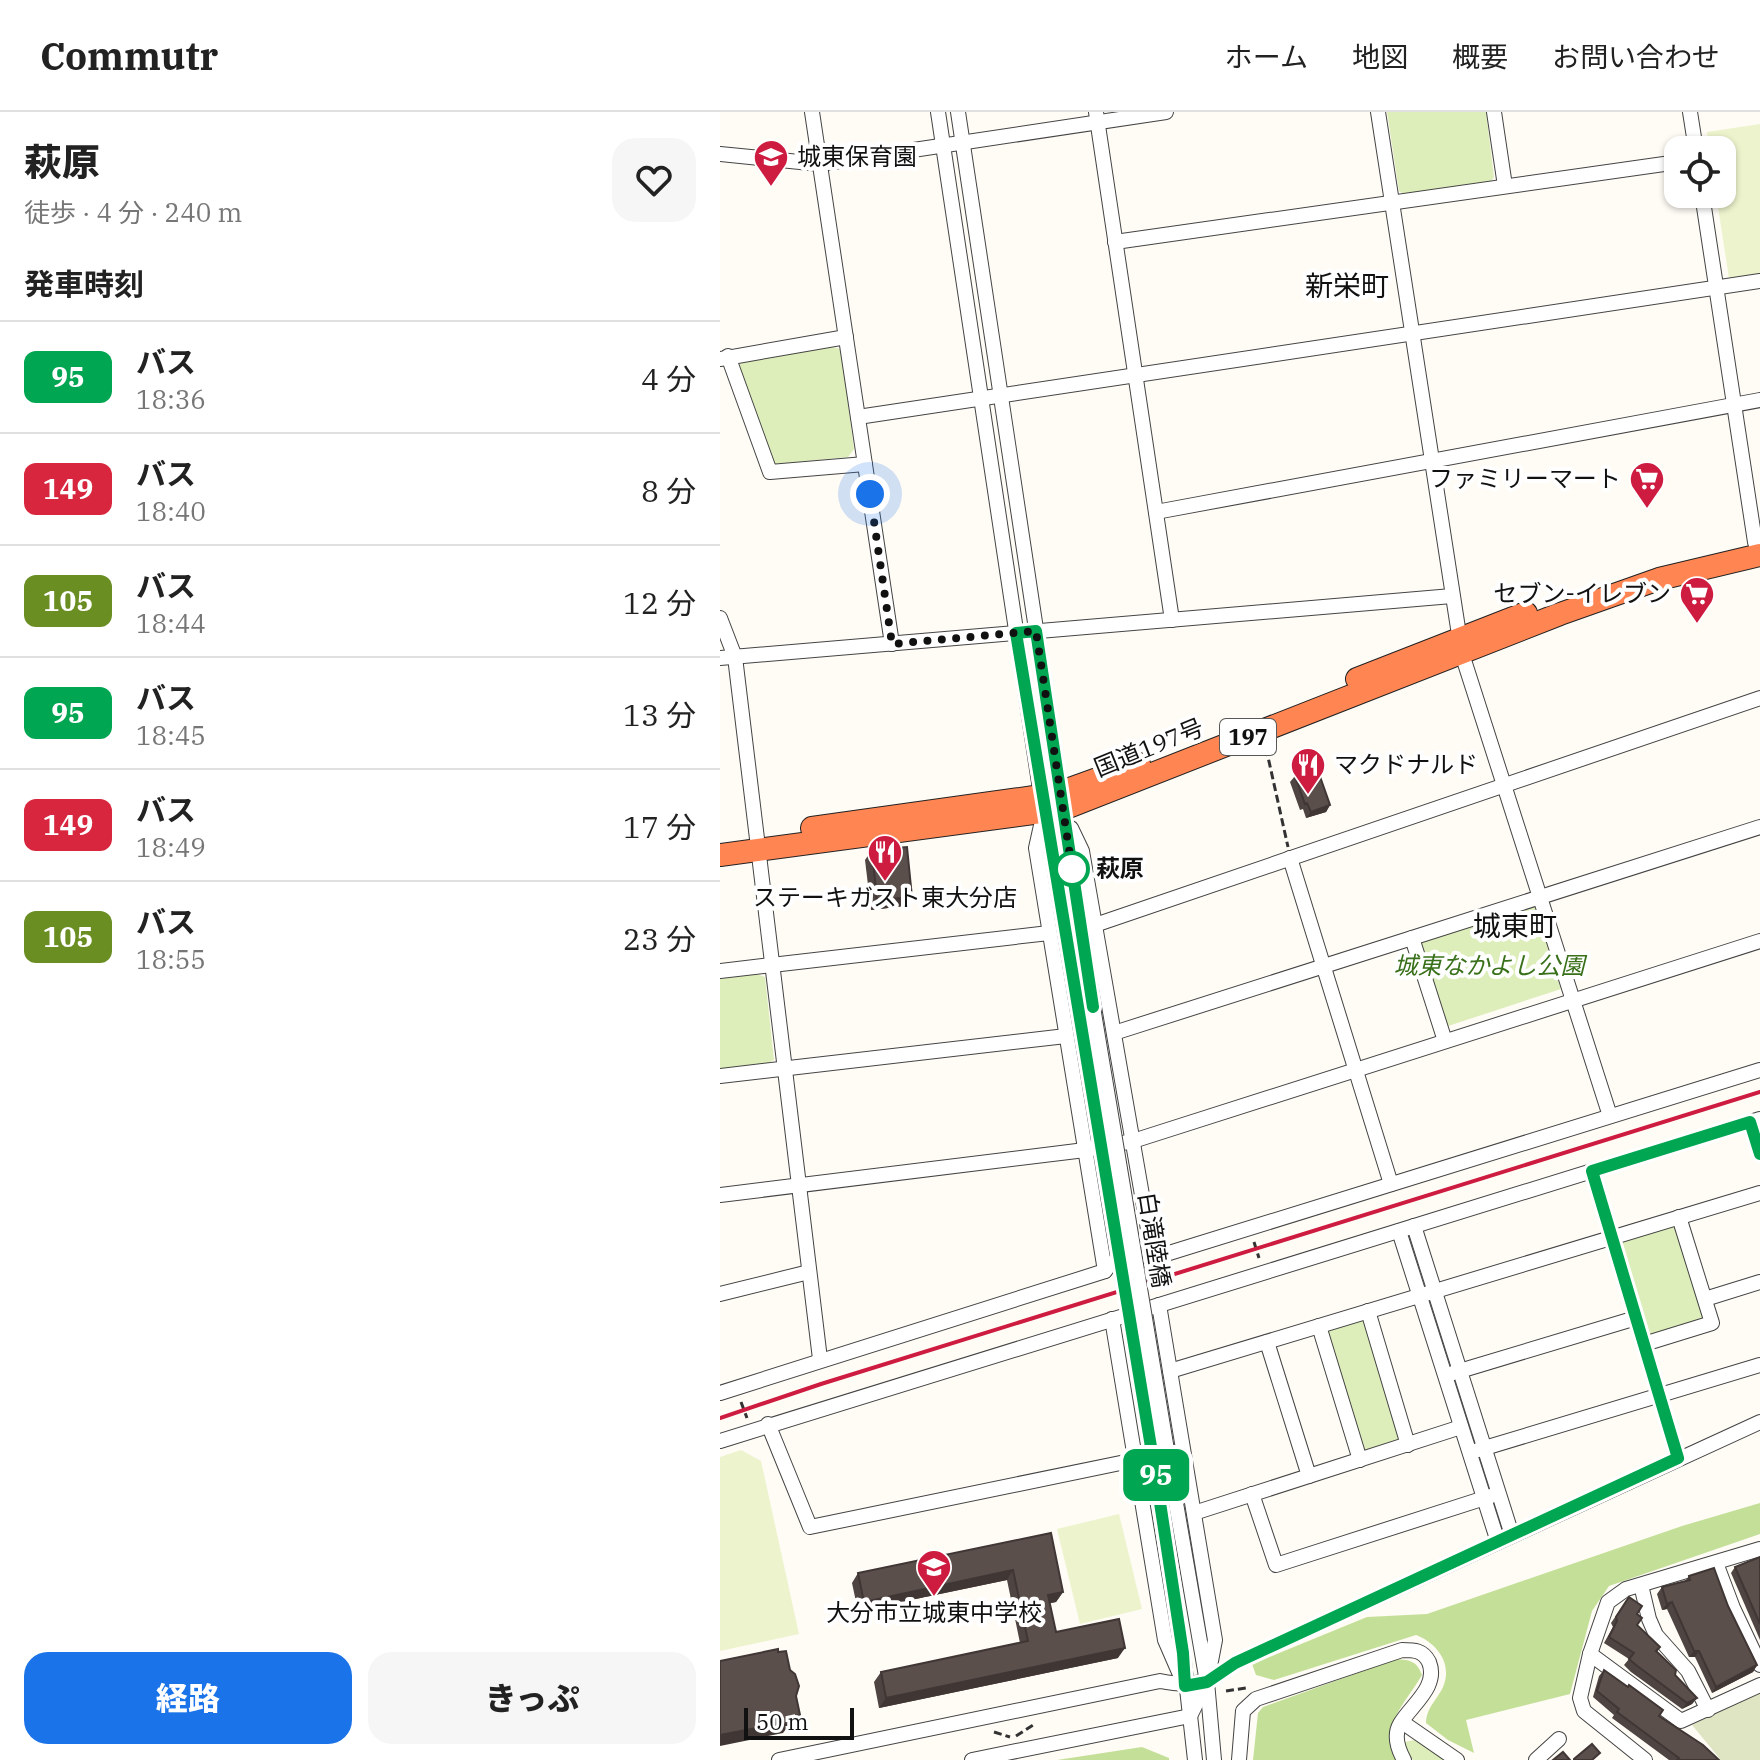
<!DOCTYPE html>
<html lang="ja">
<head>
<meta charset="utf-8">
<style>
	:root { --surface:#fff; --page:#f6f6f6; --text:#222; --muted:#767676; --line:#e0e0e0; --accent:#1a73e8 }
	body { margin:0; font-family:"IBM Plex Serif","Noto Sans JP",serif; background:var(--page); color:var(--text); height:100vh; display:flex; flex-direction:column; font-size:30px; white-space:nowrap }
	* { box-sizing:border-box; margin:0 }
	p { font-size:26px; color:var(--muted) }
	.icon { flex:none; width:44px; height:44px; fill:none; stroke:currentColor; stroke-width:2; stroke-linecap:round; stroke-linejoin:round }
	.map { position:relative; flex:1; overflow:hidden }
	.details { display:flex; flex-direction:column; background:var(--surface); width:720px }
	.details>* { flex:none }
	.badge { padding:0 16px; border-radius:12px; font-size:28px; line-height:52px }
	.controls { position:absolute; left:944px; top:24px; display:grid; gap:16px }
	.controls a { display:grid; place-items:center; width:72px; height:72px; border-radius:16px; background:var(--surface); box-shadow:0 2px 6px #0004; font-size:40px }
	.scale { position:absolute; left:24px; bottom:20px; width:110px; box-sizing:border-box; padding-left:8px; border:4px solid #111; border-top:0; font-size:22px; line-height:28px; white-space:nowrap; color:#111; -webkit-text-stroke:6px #fff; paint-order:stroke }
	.you { position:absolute; width:40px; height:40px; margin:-20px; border:6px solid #fff; border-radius:50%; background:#1a73e8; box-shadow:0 0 0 12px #1a73e833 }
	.map>.badge { position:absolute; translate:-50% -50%; box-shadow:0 0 0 4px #fff }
	h2 { padding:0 24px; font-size:30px; line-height:72px }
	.round { display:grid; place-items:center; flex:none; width:84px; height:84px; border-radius:24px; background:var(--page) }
	.overview { display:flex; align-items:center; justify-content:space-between; height:136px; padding:0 24px }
	h1 { font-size:38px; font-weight:800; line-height:60px }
	.primary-button { display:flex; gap:16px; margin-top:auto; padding:16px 24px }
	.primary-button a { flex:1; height:92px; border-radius:24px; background:var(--accent); color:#fff; font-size:32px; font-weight:800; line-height:92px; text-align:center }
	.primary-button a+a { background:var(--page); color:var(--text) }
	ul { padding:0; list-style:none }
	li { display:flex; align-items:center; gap:24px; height:112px; padding:0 24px; border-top:2px solid var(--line) }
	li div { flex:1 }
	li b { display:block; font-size:30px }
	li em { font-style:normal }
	li .badge { min-width:88px; font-weight:700; text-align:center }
	header { display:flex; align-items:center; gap:48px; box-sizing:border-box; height:112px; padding:0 40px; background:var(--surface); border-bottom:2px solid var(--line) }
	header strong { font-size:38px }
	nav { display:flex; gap:44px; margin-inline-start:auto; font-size:28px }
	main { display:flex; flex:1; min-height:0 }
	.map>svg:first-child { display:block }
	.green { fill:#ddeeba }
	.forest { fill:#c4e098 }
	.cemetery { fill:#dfe5c2 }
	.pitch { fill:#edf4cd }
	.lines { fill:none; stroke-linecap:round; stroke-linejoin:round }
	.minor-casing { stroke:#444; stroke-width:16 }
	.highway-casing { stroke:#222; stroke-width:24 }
	.path { stroke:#333; stroke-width:3; stroke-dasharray:8 4; stroke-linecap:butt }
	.minor { stroke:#fff; stroke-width:14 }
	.highway { stroke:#ff8653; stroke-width:22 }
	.rail { stroke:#ce1c41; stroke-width:4 }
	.minor-bridge-casing { stroke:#444; stroke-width:16; stroke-linecap:butt }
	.minor-bridge { stroke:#fff; stroke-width:14 }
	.wall { fill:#4e4441 }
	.shaded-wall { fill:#403735 }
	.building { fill:#5b4f4c; stroke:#403735; stroke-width:2 }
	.line-casing { stroke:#fff; stroke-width:18 }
	.line { stroke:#00a651; stroke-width:12 }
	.walk { stroke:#111; stroke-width:8; stroke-dasharray:0 14.4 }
	.stop-dot { fill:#fff; stroke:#00a651; stroke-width:4 }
	.labels { text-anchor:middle; stroke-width:8; stroke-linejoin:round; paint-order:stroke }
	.shield { fill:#fff; stroke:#585858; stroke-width:2 }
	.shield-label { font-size:22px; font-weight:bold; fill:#111 }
	.poi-label { font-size:24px; fill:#111; stroke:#fff; text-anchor:start }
	.street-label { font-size:24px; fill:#111; stroke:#fff }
	.stop-label { font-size:24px; font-weight:bold; fill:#111; stroke:#fff; text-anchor:start }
	.park-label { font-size:24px; font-style:italic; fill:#39701a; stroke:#fff }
	.quarter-label { font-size:28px; fill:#111; stroke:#fff }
</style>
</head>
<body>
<header>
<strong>Commutr</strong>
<nav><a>ホーム</a><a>地図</a><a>概要</a><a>お問い合わせ</a></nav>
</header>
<main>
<section class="details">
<div class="overview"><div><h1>萩原</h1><p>徒歩 · 4 分 · 240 m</p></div><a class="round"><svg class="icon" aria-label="heart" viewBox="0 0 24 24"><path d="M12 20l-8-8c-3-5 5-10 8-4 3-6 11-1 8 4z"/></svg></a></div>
<h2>発車時刻</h2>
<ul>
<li><span class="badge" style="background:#00a651;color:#fff">95</span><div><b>バス</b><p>18:36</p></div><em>4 分</em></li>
<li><span class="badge" style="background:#d7263d;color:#fff">149</span><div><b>バス</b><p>18:40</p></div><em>8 分</em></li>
<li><span class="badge" style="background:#6b8e23;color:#fff">105</span><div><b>バス</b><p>18:44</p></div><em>12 分</em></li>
<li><span class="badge" style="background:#00a651;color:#fff">95</span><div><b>バス</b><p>18:45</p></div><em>13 分</em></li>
<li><span class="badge" style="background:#d7263d;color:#fff">149</span><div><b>バス</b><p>18:49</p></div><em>17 分</em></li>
<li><span class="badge" style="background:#6b8e23;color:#fff">105</span><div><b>バス</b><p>18:55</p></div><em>23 分</em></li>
</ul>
<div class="primary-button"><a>経路</a><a>きっぷ</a></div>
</section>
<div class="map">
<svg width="1040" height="1648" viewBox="0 0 1040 1648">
	<rect width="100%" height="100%" fill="#fffbf5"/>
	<!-- green -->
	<g class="green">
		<polygon points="667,0 766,0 774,65 771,70 685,83 679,79"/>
		<polygon points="112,235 121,237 134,337 128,345 55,352 19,255 22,247"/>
		<polygon points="814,793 841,877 725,915 697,830"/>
		<polygon points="37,862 45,865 54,948 48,951 0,957 0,867"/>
		<polygon points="951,1112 958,1116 985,1203 982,1210 933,1225 926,1220 900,1133 905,1126"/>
		<polygon points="640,1205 646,1209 682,1323 679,1331 650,1340 642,1337 605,1222 608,1215"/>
		<polygon points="699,1627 724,1645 724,1648 693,1648 687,1642 685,1630"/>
	</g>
	<!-- forest -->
	<g class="forest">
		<path d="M1040 1391V1422L889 1474 872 1499 850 1582 746 1608 754 1641 728 1628 706 1611C706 1596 717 1588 723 1575 733 1552 717 1531 696 1523L554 1568 536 1563 532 1552 647 1505 707 1502 962 1414Z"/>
		<path d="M676 1547C690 1548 697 1549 702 1563 688 1588 655 1619 677 1648H533L538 1601 543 1595Z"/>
		<polygon points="422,1635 449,1646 449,1648 337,1648"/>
	</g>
	<!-- cemetery -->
	<polygon class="cemetery" points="1040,1580 1040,1648 1001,1648 972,1613"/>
	<!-- pitch -->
	<g class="pitch">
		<polygon points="1040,12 1040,161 1009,166 996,82 1002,82 1002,38 989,38 987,20"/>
		<polygon points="21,1338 41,1349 79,1522 0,1539 0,1345"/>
		<polygon points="399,1402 422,1497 360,1512 337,1417"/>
	</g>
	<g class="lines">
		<!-- minor casing -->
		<g class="minor-casing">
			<g id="minor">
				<polyline points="92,0 172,532"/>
				<polyline points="218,0 321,684 359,897"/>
				<polyline points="238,0 373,895"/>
				<polyline points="376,0 452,508"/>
				<polyline points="658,0 742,542 890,1004"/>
				<polyline points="774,0 785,74"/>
				<polyline points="970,0 976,38"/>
				<polyline points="0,42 100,52 446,0"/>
				<polyline points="982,82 1035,430 1040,447"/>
				<polyline points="395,130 958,50"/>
				<polyline points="8,244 50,360 145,352"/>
				<polyline points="0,247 126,225"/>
				<polyline points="138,305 1040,169"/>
				<polyline points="436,400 1040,288"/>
				<polyline points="0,506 15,545 100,1247"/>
				<polyline points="0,546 732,484"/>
				<polyline points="322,709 316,736 385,1159"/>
				<polyline points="351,716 362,739 433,1146"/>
				<polyline points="570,746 671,1072"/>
				<polyline points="375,813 1040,586"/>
				<polyline points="692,826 725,929"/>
				<polyline points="0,859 329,821"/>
				<polyline points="394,921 1040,715"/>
				<polyline points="0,964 346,924"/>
				<polyline points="1030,1010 1040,1042"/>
				<polyline points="872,1059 958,1346"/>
				<polyline points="0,1083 365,1038 413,1029 1040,829"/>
				<polyline points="694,1114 792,1423"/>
				<polyline points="679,1119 778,1430"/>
				<polyline points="0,1182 89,1160"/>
				<polyline points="985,1187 1040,1170"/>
				<polyline points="648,1199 688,1333"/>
				<polyline points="392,1207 445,1528 465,1574"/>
				<polyline points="599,1214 640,1348"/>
				<polyline points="547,1230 589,1364"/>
				<polyline points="924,1232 992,1211 959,1105"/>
				<polyline points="450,1259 1040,1081"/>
				<polyline points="733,1261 916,1206"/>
				<path d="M0 1281 385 1159C396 1143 415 1139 433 1146L1040 958"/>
				<polyline points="48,1312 90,1415 415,1348"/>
				<polyline points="0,1329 1040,1007"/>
				<polyline points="758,1338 1040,1253"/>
				<polyline points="452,1368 487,1570 494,1648"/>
				<polyline points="437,1371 463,1541 475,1648"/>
				<polyline points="532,1382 556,1453 771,1384"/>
				<polyline points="474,1401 741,1315"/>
				<polyline points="996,1451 1013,1496 1040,1553"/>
				<polyline points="921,1473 929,1507 936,1523 968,1559 988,1598"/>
				<polyline points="870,1542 961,1609 1040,1573"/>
				<polyline points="682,1610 737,1648"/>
				<path d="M59 1648 440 1569C476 1576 485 1571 515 1551L1040 1310"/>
				<polyline points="252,1648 470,1604 487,1570 495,1528 439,1193"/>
				<path d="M519 1648 523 1599 536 1587 682 1538C694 1538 703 1538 709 1550 719 1575 691 1593 680 1612 673 1624 678 1637 684 1648"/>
				<polyline points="816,1648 839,1627"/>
				<polyline points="925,1648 864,1599 860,1586 870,1542 888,1490 906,1477 1040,1437"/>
			</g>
		</g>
		<!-- highway casing -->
		<g class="highway-casing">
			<g id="highway">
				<polyline points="637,567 806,501"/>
				<polyline points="92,716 321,684 341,680 419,652"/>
				<polyline points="0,743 343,697 840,502 939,467 1040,443"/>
			</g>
		</g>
		<!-- path -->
		<g class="path">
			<polyline points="546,636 568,735"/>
			<polyline points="534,1130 539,1146"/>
			<polyline points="21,1290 27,1306"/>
			<polyline points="506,1579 526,1576"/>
			<polyline points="274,1620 290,1625"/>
			<polyline points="296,1624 313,1613"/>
		</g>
		<!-- minor -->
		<use href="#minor" class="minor"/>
		<!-- highway -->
		<use href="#highway" class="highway"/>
		<!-- rail -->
		<polyline class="rail" points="0,1306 101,1272 1040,980"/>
		<!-- minor-bridge casing -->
		<g class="minor-bridge-casing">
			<g id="minor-bridge">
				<polyline points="373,895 452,1368"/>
				<polyline points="359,897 437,1371"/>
			</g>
		</g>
		<!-- minor-bridge -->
		<use href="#minor-bridge" class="minor-bridge"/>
	</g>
	<!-- wall -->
	<g class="wall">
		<polygon points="575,664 610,693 606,700 586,706 583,697 580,698 570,670"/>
		<polygon points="152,738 192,785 185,794 151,798 145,748"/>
		<polygon points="331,1421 343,1480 336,1490 330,1491 336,1520 398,1546 159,1596 154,1570 161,1560 300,1531 287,1468 138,1499 132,1471 138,1461"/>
		<polygon points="1040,1445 1040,1528 1011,1461 1015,1455"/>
		<polygon points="969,1464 1008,1494 1037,1553 1033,1560 992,1581 975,1545 969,1545 947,1497 942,1498 937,1482 942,1475 965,1469"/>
		<polygon points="909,1485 917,1502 917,1513 940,1535 937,1540 955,1563 977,1586 972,1592 962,1597 911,1560 904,1553 909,1547 884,1531 893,1515 891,1511"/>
		<polygon points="884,1558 939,1604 999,1648 949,1648 892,1606 894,1603 873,1585 879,1564"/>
	</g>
	<!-- shaded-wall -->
	<g class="shaded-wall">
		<polygon points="610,693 606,700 586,706 591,700"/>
		<polygon points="192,785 185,794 151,798 157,788"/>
		<polygon points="293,1458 287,1468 138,1499 144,1490"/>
		<polygon points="343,1480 336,1490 321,1493 328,1483"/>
		<polygon points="952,1490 947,1497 942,1498 947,1492"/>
		<polygon points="405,1536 398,1546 159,1596 166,1586"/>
		<polygon points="974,1539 979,1539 975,1545 969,1545"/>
		<polygon points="1037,1553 1033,1560 992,1581 996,1575"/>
		<polygon points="977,1586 972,1592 962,1597 967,1591"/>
		<polygon points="80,1603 71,1616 66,1617 63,1621 0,1634 0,1623"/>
	</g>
	<!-- building -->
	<g class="building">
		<polygon points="597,656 610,693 591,700 587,691 585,692 575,664"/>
		<polygon points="187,735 192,785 157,788 152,738"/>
		<polygon points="331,1421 343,1480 328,1483 336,1520 399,1507 405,1536 166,1586 161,1560 308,1529 293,1458 144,1490 138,1461"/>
		<polygon points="1040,1445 1040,1512 1015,1455"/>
		<polygon points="994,1456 1008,1494 1037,1553 996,1575 979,1539 974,1539 952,1490 947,1492 942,1475 970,1468 969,1464"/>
		<polygon points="909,1485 922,1494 917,1502 922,1506 917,1513 940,1535 936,1539 956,1558 955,1563 977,1586 967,1591 916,1553 909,1547 914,1541 889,1525 897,1509 896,1505"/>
		<polygon points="58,1537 58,1540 66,1539 70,1558 75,1562 79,1574 76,1584 80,1603 71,1605 72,1609 0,1623 0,1549"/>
		<polygon points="884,1558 908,1575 909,1573 943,1598 939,1604 983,1633 999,1648 957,1648 959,1646 897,1600 899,1597 877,1579"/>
		<polygon points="872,1632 880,1641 872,1648 854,1648 854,1647"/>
		<polygon points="843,1640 850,1648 833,1648"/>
	</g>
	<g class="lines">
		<!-- line casing -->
		<g class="line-casing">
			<polyline id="line" points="373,895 316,519 296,521 437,1371 463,1541 465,1574 487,1570 515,1551 958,1346 872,1059 1030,1010 1040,1042"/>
		</g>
		<!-- line -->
		<use href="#line" class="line"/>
		<!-- walk -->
		<polyline class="walk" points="150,382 172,532 316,519 352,757"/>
	</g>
	<!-- icons -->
	<defs>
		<g id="school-pin" transform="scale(1.8)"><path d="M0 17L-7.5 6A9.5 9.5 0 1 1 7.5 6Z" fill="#ce1c41" stroke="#fff"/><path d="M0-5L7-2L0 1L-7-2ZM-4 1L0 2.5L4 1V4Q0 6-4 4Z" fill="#fff"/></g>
		<g id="supermarket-pin" transform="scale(1.8)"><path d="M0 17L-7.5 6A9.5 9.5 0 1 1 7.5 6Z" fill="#ce1c41" stroke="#fff"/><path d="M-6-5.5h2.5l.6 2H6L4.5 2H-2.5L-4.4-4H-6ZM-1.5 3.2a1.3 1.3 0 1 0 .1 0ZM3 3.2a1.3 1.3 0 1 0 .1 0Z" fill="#fff"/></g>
		<g id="restaurant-pin" transform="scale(1.8)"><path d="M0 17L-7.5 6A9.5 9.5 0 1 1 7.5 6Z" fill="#ce1c41" stroke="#fff"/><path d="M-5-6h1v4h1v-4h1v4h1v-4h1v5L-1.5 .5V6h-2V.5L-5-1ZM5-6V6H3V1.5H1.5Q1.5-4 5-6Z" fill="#fff"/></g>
	</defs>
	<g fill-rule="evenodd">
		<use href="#school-pin" x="51" y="45"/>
		<use href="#supermarket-pin" x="927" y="367"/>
		<use href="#supermarket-pin" x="977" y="482"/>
		<use href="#restaurant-pin" x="588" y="653"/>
		<use href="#restaurant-pin" x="165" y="740"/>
		<use href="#school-pin" x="214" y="1455"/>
	</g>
	<!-- markers -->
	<circle class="stop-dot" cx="352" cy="757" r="16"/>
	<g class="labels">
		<!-- shield labels -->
		<rect class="shield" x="500" y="607" width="56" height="36" rx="6"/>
		<g class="shield-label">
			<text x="528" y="633">197</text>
		</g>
		<!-- poi labels -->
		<g class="poi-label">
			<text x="77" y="53">城東保育園</text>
			<text x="901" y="375" text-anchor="end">ファミリーマート</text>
			<text x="951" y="490" text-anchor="end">セブン-イレブン</text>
			<text x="614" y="661">マクドナルド</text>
			<text x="165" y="794" text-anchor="middle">ステーキガスト東大分店</text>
			<text x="214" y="1509" text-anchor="middle">大分市立城東中学校</text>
		</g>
		<!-- street labels -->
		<g class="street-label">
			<text transform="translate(429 636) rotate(-22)" y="8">国道197号</text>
			<text transform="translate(434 1128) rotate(81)" y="8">白滝陸橋</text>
		</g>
		<!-- stop labels -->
		<g class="stop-label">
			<text x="376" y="765">萩原</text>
		</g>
		<!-- park labels -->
		<g class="park-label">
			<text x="769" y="862">城東なかよし公園</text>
		</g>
		<!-- quarter labels -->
		<g class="quarter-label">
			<text x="627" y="184">新栄町</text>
			<text x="795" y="824">城東町</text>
		</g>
	</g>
</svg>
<div class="controls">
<a><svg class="icon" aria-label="locate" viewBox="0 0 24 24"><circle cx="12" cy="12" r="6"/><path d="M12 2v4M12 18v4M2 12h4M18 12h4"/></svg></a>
</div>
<div class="scale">50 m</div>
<div class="you" style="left:150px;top:382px"></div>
<b class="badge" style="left:436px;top:1363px;background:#00a651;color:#fff">95</b>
</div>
</main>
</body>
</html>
